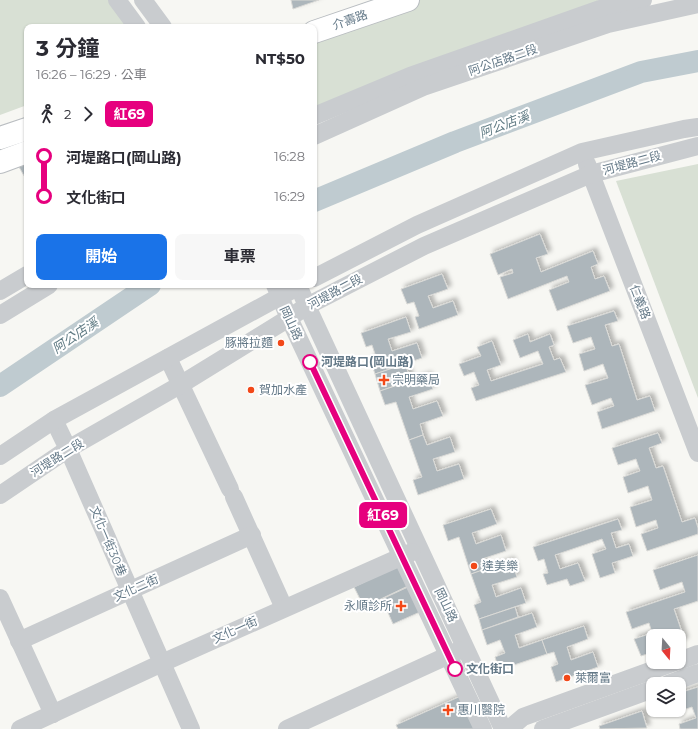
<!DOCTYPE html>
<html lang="zh-TW">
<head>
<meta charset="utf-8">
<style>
	:root { --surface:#fff; --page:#f7f7f7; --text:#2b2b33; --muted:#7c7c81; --accent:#1a73e8 }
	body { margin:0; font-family:Montserrat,"Noto Sans TC",sans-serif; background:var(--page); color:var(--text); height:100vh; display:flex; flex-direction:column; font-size:15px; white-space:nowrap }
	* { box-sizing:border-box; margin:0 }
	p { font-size:13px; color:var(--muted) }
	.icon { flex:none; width:22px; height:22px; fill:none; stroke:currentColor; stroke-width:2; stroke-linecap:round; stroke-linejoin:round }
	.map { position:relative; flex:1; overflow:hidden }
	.drawer { position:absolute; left:24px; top:24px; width:293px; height:264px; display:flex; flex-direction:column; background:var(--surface); border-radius:8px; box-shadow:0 1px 3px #0004 }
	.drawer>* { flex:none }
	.badge { padding:0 8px; border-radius:6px; font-size:14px; line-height:26px }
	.needle { width:26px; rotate:162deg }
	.fabs { position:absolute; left:646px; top:629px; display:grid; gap:8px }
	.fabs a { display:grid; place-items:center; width:40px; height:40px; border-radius:8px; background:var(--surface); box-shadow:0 1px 3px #0004; font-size:20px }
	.map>.badge { position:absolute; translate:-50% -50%; box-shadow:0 0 0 2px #fff }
	.legs { display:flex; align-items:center; gap:6px; height:44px; padding:0 12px; font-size:13px }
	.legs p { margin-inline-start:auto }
	.headline { display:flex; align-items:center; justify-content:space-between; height:68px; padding:0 12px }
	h1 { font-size:22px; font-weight:700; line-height:30px }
	.primary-button { display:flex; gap:8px; margin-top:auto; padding:8px 12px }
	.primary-button a { flex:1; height:46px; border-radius:8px; background:var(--accent); color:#fff; font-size:16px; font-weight:700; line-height:46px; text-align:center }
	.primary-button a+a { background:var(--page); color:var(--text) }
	ul { padding:0 12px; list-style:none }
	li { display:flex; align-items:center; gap:14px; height:40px; font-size:15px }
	li i { display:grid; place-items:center; width:6px; height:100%; margin:0 5px; background:currentColor }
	li i::after { content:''; width:10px; height:10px; margin:-5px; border:3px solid; border-radius:50%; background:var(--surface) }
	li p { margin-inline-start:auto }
	li:first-child i { background:linear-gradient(#0000 50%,currentColor 0) }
	li:last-child i { background:linear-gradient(currentColor 50%,#0000 0) }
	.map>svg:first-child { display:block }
	.green { fill:#d8e0d4 }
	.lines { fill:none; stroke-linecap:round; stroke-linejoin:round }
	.river { stroke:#bfcbd0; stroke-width:22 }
	.building { fill:#adb6bb; stroke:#d9d9d6; filter:url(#shadow) }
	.major-casing { stroke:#b9bdc1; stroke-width:24 }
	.minor { stroke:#c9cccf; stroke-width:18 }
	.major { stroke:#fff; stroke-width:22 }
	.line-1-casing { stroke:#fff; stroke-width:9 }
	.line-1 { stroke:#e6007e; stroke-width:6 }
	.poi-dot { fill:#f24818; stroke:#fff; stroke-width:1.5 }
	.stop-1-dot { fill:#fff; stroke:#e6007e; stroke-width:2 }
	.labels { text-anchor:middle; stroke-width:4; stroke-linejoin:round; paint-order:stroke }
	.street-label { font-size:12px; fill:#637887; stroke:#fff }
	.poi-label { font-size:12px; fill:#637887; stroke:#fff; text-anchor:start }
	.stop-label { font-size:12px; font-weight:bold; fill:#637887; stroke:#fff; text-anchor:start }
	.water-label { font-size:13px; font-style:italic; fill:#5f7a83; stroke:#fff }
</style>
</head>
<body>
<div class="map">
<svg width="698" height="729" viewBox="0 0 698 729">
	<defs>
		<filter id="shadow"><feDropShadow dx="3.5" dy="-3.5" stdDeviation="2" flood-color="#0004"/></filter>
	</defs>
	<rect width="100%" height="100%" fill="#f7f7f3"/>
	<!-- green -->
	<g class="green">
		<polygon points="0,0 115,0 136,27 27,27 27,105 0,115"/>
		<polygon points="383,0 643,0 314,116 314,27"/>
		<polygon points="698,164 698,398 616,181"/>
	</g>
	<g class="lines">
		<!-- river -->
		<g class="river">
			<polyline points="314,201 455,142 641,72 698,61"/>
			<polyline points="0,386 150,285"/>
		</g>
	</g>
	<!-- building -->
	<g class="building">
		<polygon points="291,0 319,0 293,9"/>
		<polygon points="27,164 27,181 19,167"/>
		<polygon points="540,234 548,254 536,258 541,272 593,251 598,264 591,267 595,279 604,276 610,291 557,311 549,290 569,282 567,276 508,299 500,277 513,273 512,269 498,275 490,254"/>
		<polygon points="442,274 448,289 428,296 433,308 453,301 458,315 419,329 415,317 419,316 414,302 407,304 401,289"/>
		<polygon points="614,311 618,321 605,325 612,346 619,344 637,400 650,396 655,411 602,429 597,412 614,406 611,398 592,405 585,385 608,378 603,364 584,371 579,354 595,349 591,337 573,343 567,326"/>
		<polygon points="406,317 411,332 388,339 392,351 417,343 422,358 375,374 370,359 376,357 372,345 366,347 361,333"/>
		<polygon points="528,334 530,342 550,334 554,345 549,347 554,360 560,358 566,372 476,401 471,388 479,385 474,372 464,376 459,364 481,356 477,347 492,341 501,365 487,370 491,381 543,364 538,351 520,358 513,340"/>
		<polygon points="405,364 411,380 380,391 375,374"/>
		<polygon points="428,375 433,389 409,397 413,409 437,401 443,416 420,424 423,435 409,440 396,402 385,405 380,391"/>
		<polygon points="658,433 662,443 649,448 656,468 663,466 682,522 695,518 698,528 698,534 647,551 641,534 658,528 656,520 636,527 630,507 652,500 648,486 628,493 623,477 640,471 636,459 618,465 612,448"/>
		<polygon points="423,435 427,445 450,437 455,452 433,459 437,471 459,464 464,479 418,495 413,480 422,477 409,440"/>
		<polygon points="491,509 497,524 472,533 476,544 501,535 506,551 482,559 486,569 471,574 459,537 448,541 443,525"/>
		<polygon points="618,519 622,530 611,533 616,548 629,544 633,556 612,563 615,573 600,578 592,554 606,549 602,539 555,555 560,569 578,563 585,581 570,586 567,579 547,585 543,574 548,573 544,559 538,561 533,547"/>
		<polygon points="698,555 698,601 674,609 685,641 679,643 679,636 653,636 653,652 641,656 634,639 652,633 649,623 632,629 626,612 685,592 682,582 660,590 653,570"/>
		<polygon points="511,560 517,577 492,585 496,597 521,588 526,603 479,619 474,605 481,602 471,574"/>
		<polygon points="398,566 408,586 364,607 354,587"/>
		<polygon points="408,587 420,612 393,624 382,599"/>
		<polygon points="515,607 518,617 482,630 479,619"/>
		<polygon points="532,613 537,627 515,635 519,648 542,640 547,654 499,670 495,657 505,653 500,640 487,645 482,630"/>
		<polygon points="584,626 588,639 567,647 571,660 593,652 598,667 556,682 551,667 558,664 554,652 547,654 542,640"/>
		<polygon points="698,687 698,729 680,729 679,724 696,718 692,707 674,713 673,710 679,710 679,693"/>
		<polygon points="461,696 474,729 398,729 396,725"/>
		<polygon points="642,711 647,728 600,729 599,726"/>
	</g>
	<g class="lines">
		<!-- major casing -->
		<g class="major-casing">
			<g id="major">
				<polyline points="314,32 408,0"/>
				<polyline points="0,138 27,129"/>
				<polyline points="0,162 27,152"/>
			</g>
		</g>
		<!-- minor -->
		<g class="minor">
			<polyline points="117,0 137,27"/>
			<polyline points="143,0 163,27"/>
			<polyline points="314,116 410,76 600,9 643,0"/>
			<polyline points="314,136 423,87 608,24 698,4"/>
			<polyline points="587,164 698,453"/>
			<polyline points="314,278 417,225 582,152 684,129 698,127"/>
			<polyline points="275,285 289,318 483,729"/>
			<polyline points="298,285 307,306 503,729"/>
			<polyline points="0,291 27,275"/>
			<polyline points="0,315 49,285"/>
			<polyline points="168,358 230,489"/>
			<polyline points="54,420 68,449 191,729"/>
			<polyline points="0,456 54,420 290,291"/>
			<polyline points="0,495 68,449 180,385 289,318 307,306 424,246 591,174 698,146"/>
			<polyline points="234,497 284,608"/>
			<polyline points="0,598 53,714"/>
			<polyline points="19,641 252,535"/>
			<polyline points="679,661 698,654"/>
			<polyline points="668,684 698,673"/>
			<polyline points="20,729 162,663 412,552"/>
			<polyline points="287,729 460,650"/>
			<polyline points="509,729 523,717 675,662"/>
			<polyline points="543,729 653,689"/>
		</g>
		<!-- major -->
		<use href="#major" class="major"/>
	</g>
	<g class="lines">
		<!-- line-1 casing -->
		<g class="line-1-casing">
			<polyline id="line-1" points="310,362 455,669"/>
		</g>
		<!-- line-1 -->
		<use href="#line-1" class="line-1"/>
	</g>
	<!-- markers -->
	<g class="poi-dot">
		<circle cx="281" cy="343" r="4"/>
		<path d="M382 374h4v4h4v4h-4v4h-4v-4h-4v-4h4z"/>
		<circle cx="251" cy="390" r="4"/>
		<circle cx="474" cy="566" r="4"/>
		<path d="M399 600h4v4h4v4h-4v4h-4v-4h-4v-4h4z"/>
		<circle cx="567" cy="678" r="4"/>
		<path d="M446 704h4v4h4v4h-4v4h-4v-4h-4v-4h4z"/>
	</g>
	<g class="stop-1-dot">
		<circle cx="310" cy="362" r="7"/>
		<circle cx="455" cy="669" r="7"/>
	</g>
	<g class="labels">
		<!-- street labels -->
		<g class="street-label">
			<text transform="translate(350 20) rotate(-19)" y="4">介壽路</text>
			<text transform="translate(503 60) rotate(-19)" y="4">阿公店路二段</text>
			<text transform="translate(632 163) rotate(-15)" y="4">河堤路二段</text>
			<text transform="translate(335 292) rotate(-28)" y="4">河堤路二段</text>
			<text transform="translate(640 302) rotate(69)" y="4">仁義路</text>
			<text transform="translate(291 323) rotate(65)" y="4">岡山路</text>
			<text transform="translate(57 458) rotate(-32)" y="4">河堤路二段</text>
			<text transform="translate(108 541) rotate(67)" y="4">文化一街30巷</text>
			<text transform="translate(136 588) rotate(-24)" y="4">文化二街</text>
			<text transform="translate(446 605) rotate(64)" y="4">岡山路</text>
			<text transform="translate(235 630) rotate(-24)" y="4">文化一街</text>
		</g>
		<!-- poi labels -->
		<g class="poi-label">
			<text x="273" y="347" text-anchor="end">豚將拉麵</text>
			<text x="392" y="384">宗明藥局</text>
			<text x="259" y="394">賀加水產</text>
			<text x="482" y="570">達美樂</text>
			<text x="392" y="610" text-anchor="end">永順診所</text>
			<text x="575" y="682">萊爾富</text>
			<text x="457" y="714">惠川醫院</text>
		</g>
		<!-- stop labels -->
		<g class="stop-label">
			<text x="321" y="366">河堤路口(岡山路)</text>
			<text x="466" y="673">文化街口</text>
		</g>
		<!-- water labels -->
		<g class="water-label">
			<text transform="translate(504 124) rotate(-21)" y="5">阿公店溪</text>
			<text transform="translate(75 335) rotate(-34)" y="5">阿公店溪</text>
		</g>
	</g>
</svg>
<div class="fabs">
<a><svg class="needle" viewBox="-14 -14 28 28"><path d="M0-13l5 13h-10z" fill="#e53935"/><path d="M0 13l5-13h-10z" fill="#7c7c81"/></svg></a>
<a><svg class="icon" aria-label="layers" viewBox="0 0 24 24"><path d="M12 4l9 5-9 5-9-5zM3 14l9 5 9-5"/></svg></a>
</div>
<b class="badge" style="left:383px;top:515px;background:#e6007e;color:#fff">紅69</b>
<section class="drawer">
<div class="headline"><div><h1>3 分鐘</h1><p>16:26 – 16:29 · 公車</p></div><b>NT$50</b></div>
<div class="legs"><svg class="icon" aria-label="walk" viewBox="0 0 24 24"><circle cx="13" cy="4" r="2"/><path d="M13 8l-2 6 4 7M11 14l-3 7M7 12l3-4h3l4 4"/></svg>2<svg class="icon" aria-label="forward" viewBox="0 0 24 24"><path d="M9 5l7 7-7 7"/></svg><b class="badge" style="background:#e6007e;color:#fff">紅69</b></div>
<ul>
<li><i style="color:#e6007e"></i><b>河堤路口(岡山路)</b><p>16:28</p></li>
<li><i style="color:#e6007e"></i><b>文化街口</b><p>16:29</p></li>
</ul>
<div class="primary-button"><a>開始</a><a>車票</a></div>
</section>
</div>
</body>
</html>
